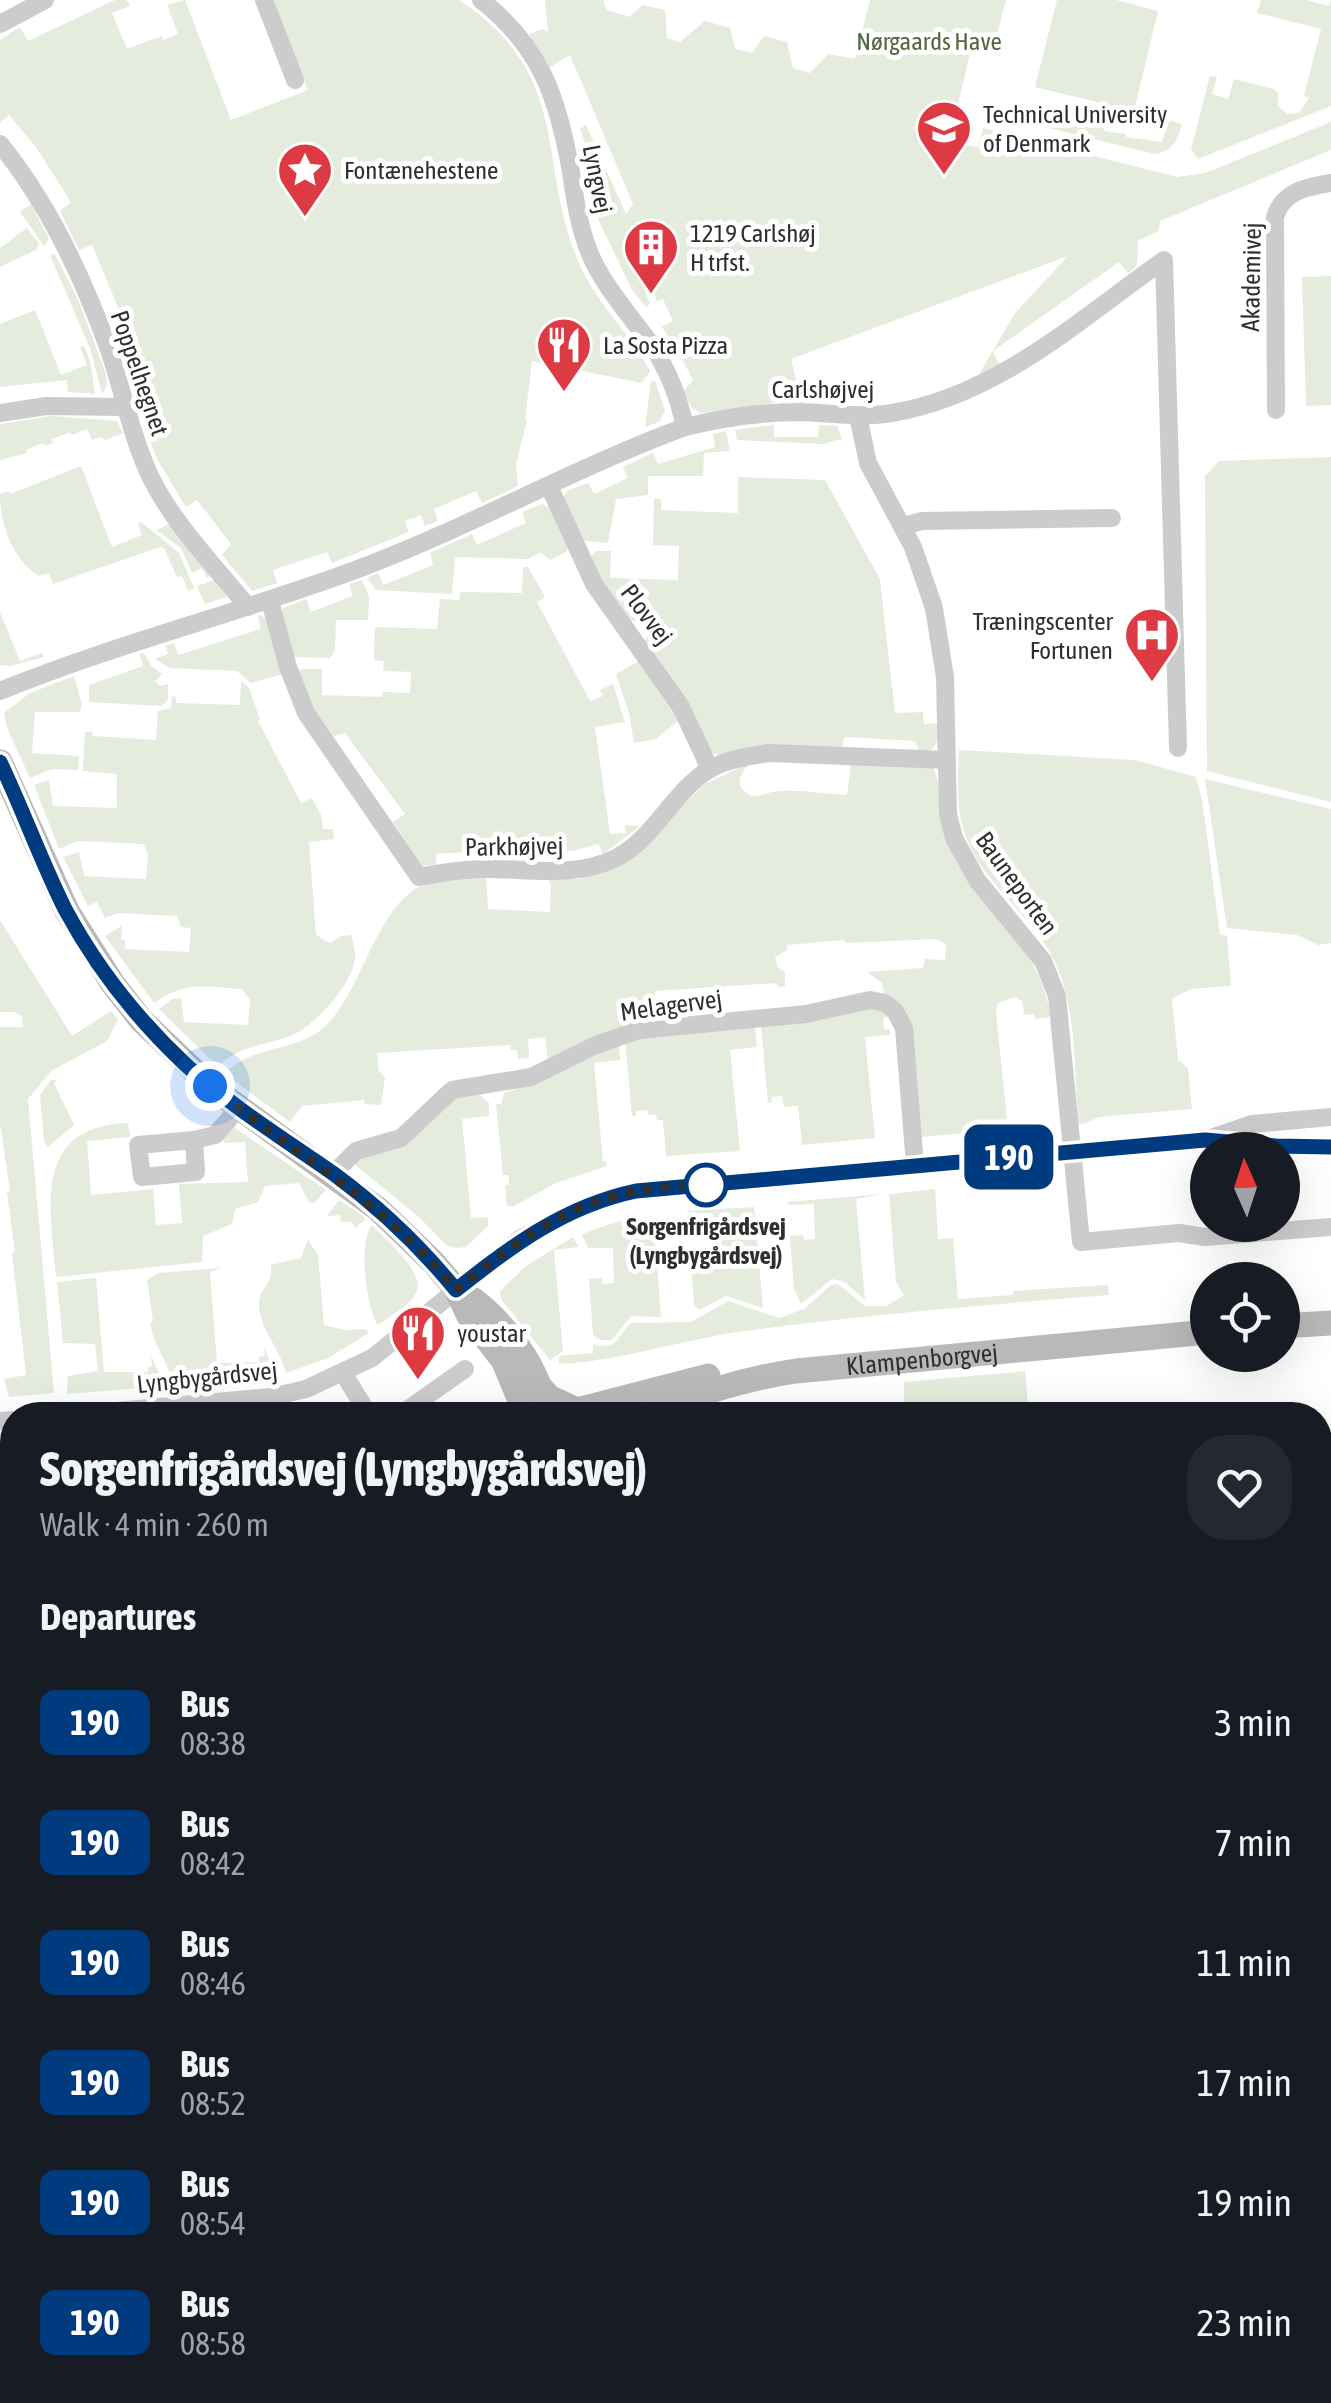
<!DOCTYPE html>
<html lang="en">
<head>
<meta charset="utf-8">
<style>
	:root { --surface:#171b24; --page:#242831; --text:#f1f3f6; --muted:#9ea1a6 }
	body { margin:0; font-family:"Asap Condensed",sans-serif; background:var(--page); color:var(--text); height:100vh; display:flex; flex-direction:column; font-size:38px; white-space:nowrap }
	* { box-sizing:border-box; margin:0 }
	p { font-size:32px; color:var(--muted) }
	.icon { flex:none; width:55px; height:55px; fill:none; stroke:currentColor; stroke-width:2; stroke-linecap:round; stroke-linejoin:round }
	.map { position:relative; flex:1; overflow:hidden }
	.drawer { position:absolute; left:0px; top:1402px; width:1332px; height:1002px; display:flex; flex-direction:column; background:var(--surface); border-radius:40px 40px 0 0; box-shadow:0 10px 40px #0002 }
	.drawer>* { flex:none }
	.badge { padding:0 20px; border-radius:15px; font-size:35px; line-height:65px }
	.needle { width:65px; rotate:357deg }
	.tools { position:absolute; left:1190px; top:1132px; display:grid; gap:20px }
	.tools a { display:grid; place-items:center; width:110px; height:110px; border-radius:50%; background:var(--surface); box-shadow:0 10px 40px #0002; font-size:50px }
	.you { position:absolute; width:50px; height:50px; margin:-25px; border:8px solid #fff; border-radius:50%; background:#1a73e8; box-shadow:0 0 0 15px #1a73e833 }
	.map>.badge { position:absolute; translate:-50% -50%; box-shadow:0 0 0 5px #fff }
	h2 { padding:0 40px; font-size:38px; line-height:90px }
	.round { display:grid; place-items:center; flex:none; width:105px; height:105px; border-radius:40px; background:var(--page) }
	.summary { display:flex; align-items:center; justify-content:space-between; height:170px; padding:0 40px }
	h1 { font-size:48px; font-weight:800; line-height:75px }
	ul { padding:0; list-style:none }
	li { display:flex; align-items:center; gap:30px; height:120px; padding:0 40px }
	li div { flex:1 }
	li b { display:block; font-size:38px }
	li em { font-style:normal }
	li .badge { min-width:110px; font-weight:700; text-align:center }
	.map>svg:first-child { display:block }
	.green { fill:#e5ebdd }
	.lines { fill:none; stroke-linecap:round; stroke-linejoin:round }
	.street { stroke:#ccc; stroke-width:18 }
	.secondary { stroke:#b9b9b9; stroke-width:25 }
	.rail-casing { stroke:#848484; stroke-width:9 }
	.rail { stroke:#fff; stroke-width:5; stroke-dasharray:15; stroke-linecap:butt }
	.line-casing { stroke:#fff; stroke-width:22 }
	.line { stroke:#003b80; stroke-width:15 }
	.walk { stroke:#2f2f2f; stroke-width:10; stroke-dasharray:0 18 }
	.stop-dot { fill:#fff; stroke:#003b80; stroke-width:5 }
	.labels { text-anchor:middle; stroke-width:10; stroke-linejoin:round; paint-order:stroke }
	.park-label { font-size:25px; fill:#51683e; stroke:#fff }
	.poi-label { font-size:25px; fill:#2f2f2f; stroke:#fff; text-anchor:start }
	.street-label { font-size:25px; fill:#2f2f2f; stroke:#fff }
	.stop-label { font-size:25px; font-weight:bold; fill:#2f2f2f; stroke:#fff }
</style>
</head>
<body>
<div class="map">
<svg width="1331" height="2403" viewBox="0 0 1331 2403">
	<rect width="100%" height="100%" fill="#fff"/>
	<!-- green -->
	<g class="green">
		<path d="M115 0H127L130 6 112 13 127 49 162 36 163 40 178 34 167 5 185 0 231 120 308 90 272 0H459C576 77 534 165 582 270 600 307 631 335 650 371L642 383 532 361 525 419 527 420 516 465 518 486 482 503 476 491 434 509 438 521 425 526 421 515 405 521 409 532 332 563 327 552 273 570 277 583 252 591 222 555 231 544 197 500 186 507 157 459 146 431 157 428 142 369 128 373 119 340 130 336 92 245 79 250 60 211 71 202 36 147 9 115 0 122V40L20 27 28 41Z"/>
		<polygon points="545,0 603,0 607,10 629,17 643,5 665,10 667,38 680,42 705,21 730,28 735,49 752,53 764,36 787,42 793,68 810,73 828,54 855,59 870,0 1006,0 992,54 971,49 954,122 961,125 957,143 978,147 983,128 1177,177 1205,173 1331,122 1331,150 1160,221 1159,231 1138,241 1137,266 1128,273 1119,262 993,351 1000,366 979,374 1015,313 1068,256 791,359 800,396 851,401 847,403 775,403 700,413 692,408 683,392 693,380 675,346 659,323 663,326 673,321 663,299 657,301 652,288 645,291 650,304 646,307 632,290 596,215 600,210 587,149 580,129 586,125 626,214 633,204 570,55 549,68 529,34 543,29 548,32"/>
		<polygon points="1057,0 1116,0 1158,11 1134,111 1035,87"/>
		<polygon points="1261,0 1306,0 1328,6 1331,0 1331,106 1198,159 1191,149 1210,76 1217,77 1212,94 1228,99 1234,79 1274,89 1278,93 1278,106 1287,114 1299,113 1309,98 1304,96 1321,29 1257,13"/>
		<path d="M1052 115 1090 127 1092 125 1104 128V131L1126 134V137L1162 142 1168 120 1182 124C1177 140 1173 152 1154 154L1049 128Z"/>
		<polygon points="31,204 49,239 44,246 20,212"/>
		<polygon points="27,228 39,244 36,250 0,267 0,248"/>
		<polygon points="55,254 79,302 106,374 107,385 102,394 91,351 50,255"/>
		<polygon points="1331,276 1331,405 1306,406 1302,277"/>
		<polygon points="35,310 61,375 87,365 80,347 84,346 90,361 95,394 68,392 67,380 0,387 0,324"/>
		<polygon points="655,381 665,411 659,422 645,427 651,382"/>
		<polygon points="52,416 117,421 123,433 105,440 100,437 92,440 87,429 72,435 70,432 52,439 53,443 46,446 43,443 26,450 27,453 0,460 0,424"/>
		<polygon points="774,425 774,437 818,437 819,425 837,426 842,439 824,444 737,440 735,430"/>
		<polygon points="726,431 730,451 704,453 703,476 648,476 648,495 616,499 608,543 580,540 563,498 567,491 588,483 594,494 628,478 623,467 653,453 658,464 715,447 713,434"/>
		<polygon points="1331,457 1331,802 1207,771 1205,476 1219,461"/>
		<path d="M81 466 112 547 142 535 138 524 141 522 179 553 194 588 188 591 182 576 177 577 164 548 160 547 53 584 49 573 39 576C13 560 0 525 0 494L8 491 10 494Z"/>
		<polygon points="738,477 825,480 880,579 895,713 923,712 924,724 938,723 938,741 931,751 919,750 915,741 844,737 842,748 723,756 712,753 645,643 650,626 644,619 636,622 623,617 589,559 596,551 611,551 610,578 678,580 679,546 653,545 654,499 661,499 661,510 738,513"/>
		<polygon points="542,504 553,510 568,547 566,552 550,560 540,552 528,559 455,557 452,594 376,590 367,578 378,573 383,585 433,565 430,553 472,534 477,545 526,523 522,512"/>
		<polygon points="170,524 211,576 207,578 202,568 192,573 181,548 156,530"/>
		<polygon points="523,567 528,567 545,597 537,602 590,701 603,696 600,690 613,684 625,722 595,727 610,834 626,833 625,825 640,826 603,854 598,844 573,851 536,851 538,862 487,860 481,851 436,854 436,865 421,866 393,822 405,814 345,733 335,736 328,734 303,693 297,672 301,669 322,669 322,695 382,697 383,692 410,693 411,672 383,671 384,661 374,660 375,627 437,629 440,599 459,600 460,592 522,593"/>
		<polygon points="214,580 227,597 205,604 197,586"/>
		<polygon points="362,580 369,596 368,620 336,620 335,651 330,658 293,657 281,617 283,608 306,599 311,612 353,596 349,584"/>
		<polygon points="0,612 20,661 42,653 44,657 10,666 0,665"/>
		<polygon points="260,615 267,620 283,674 251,683 237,671 170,668 155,659 168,654 166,646 174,643 178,655 261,629 258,616"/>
		<polygon points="139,653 144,653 151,666 162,674 155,682 160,686 168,684 168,699 162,706 89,702 89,685 143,666"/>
		<polygon points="641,660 672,703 679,720 656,739 634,743 629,713 616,674"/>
		<polygon points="74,676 82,705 79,712 35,712 32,753 79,756 78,770 52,769 30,778 7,728 4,713 30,693"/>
		<path d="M241 681 249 688 260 719 258 721 301 803 312 798 321 815 323 829H333L334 839 309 842 316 935 330 943 342 936 352 935C352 941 356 952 355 958 354 983 313 1028 290 1036 264 1046 239 1045 218 1067L159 1009 172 999 181 998 184 1022 248 1025 250 1000 242 989C205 987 186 980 154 1003L105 936 122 926 121 939 125 940V949L189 952 191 928 181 927 177 916 118 913 105 918 97 902 88 906 63 857 79 852 84 876 146 879 148 855 144 844 78 841 59 849 34 785 49 780 53 806 117 808V774L83 771 85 732H92L93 736 156 740 158 711 171 708 172 696 176 697V703L240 705Z"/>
		<path d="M959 750 1135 760 1196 777 1202 799 1220 935 1227 936 1231 986 1191 989 1172 998 1178 1060 1188 1068 1192 1109 1099 1117 1081 1125 1078 1122C1074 1073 1077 1015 1058 969 1037 916 978 883 963 828 956 803 958 776 959 750Z"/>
		<path d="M750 763C741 772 732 787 750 795 759 798 765 793 773 792 796 788 824 794 847 795L851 763 933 768C941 779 942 825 948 845 987 898 1040 951 1051 1017L1035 1019 1034 1014 1024 1015 1023 1002 1016 997 998 1003 996 1012 1008 1129 921 1137 912 1041 884 993 882 983 867 972 923 968 925 959 945 960 946 944 936 939 846 943 845 940 787 945V950L775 957 778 968 785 972V986L778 987 777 983 655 991V996L645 999 642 1003 651 1022 548 1062 545 1037 528 1039 529 1058 518 1059 517 1050H511L510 1045 377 1053 379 1071 385 1078 381 1105 365 1104 364 1100 302 1106 290 1122 225 1074C251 1045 293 1053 322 1029 364 995 376 895 432 882 449 878 469 878 486 876L488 909 550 912 551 886 548 879H579L620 865 705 784Z"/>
		<polygon points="1205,779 1331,809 1331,943 1318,945 1297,935 1227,928"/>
		<polygon points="0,920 72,1036 111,1011 118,1020 107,1041 51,1071 28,1099 54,1393 9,1397 4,1379 26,1375 12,1253 15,1252 7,1192 10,1191 0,1123 0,1027 23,1027 22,1016 14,1012 0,1012"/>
		<polygon points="868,1006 888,1013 888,1017 883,1018 884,1029 890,1029 890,1035 865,1037 875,1138 802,1145 798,1106 784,1107 782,1096 772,1097 772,1102 768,1103 761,1025"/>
		<polygon points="755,1025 757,1047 730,1050 740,1151 666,1156 663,1120 657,1120 656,1115 649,1115 647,1110 636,1111 636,1116 632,1116 625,1040"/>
		<polygon points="619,1043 620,1060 594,1063 603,1161 606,1161 607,1166 556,1183 514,1206 507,1206 505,1186 509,1184 509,1175 503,1175 496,1104 501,1104 504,1093 532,1084"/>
		<polygon points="51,1080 57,1080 54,1083 74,1125 48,1147 44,1141 40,1095"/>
		<polygon points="478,1093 489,1103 489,1116 462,1119 471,1218 488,1217 488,1226 466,1247 456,1248 446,1245 419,1217 355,1165 360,1156 448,1099"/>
		<path d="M128 1123 130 1137 87 1141 91 1195 153 1189 156 1225 182 1223 179 1184 248 1182 245 1142 225 1143 222 1138 232 1126 326 1190 314 1203 309 1202 299 1183 265 1186 258 1202 235 1209 232 1224 203 1236 202 1262 56 1277C50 1208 32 1126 128 1123Z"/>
		<path d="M935 1189 938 1239 953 1238 958 1299 1013 1295V1291L1108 1285 1109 1295C985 1305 861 1315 738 1332 678 1341 619 1361 559 1364V1356L593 1353V1344C616 1351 618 1337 630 1323L691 1322 728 1301 779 1318 804 1309 831 1285 838 1284 865 1306H887L904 1295 896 1282 889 1194Z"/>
		<polygon points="882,1194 856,1199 865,1300 845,1282 832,1279 801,1304 794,1289 790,1236 803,1235 804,1240 815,1239 814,1204 789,1205 788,1202"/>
		<polygon points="339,1200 363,1216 365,1220 355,1228 352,1222 341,1222 340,1215 327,1216"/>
		<polygon points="754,1207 763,1308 726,1296 699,1310 694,1304 690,1247 714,1249 713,1213 688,1213 688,1211"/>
		<polygon points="653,1216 661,1317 631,1316 612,1340 600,1340 593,1335 589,1279 602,1278 603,1284 614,1283 613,1248 588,1248 582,1234 616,1222"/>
		<path d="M372 1225C385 1239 429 1275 415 1295 407 1307 389 1317 378 1325 366 1308 358 1240 372 1225Z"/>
		<polygon points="573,1237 579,1247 554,1250 563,1351 550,1360 501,1299 500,1291 526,1266"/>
		<path d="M308 1240 318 1255 324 1325 345 1330 366 1329 369 1333 328 1358 286 1373C280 1348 259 1329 259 1303 260 1286 273 1286 271 1265L301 1258Z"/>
		<path d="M220 1268 210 1272 217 1363 259 1362V1357L265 1356 264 1348 277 1375 173 1385C169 1362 153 1345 150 1323L153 1321 147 1280 158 1273Z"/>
		<polygon points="96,1278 104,1372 148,1372 148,1367 152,1366 151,1355 164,1386 67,1394 68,1376 98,1371 95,1344 63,1343 57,1282"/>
		<polygon points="1025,1371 1029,1415 904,1415 904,1382"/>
		<polygon points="12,1840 12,2021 0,2005 0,1853"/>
		<polygon points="1320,1965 1331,1966 1331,2338 1320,2336"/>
		<polygon points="0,2063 12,2076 12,2121 0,2106"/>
		<polygon points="1320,2350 1331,2352 1331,2397 1313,2393 1320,2392"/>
		<polygon points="253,2393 284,2393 291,2397 293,2393 321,2393 320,2399 330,2403 263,2403"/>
	</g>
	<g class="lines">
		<!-- street -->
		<g class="street">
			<polyline points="264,0 295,80"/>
			<path d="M481 0C541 47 558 98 571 172 575 200 579 227 590 254 605 289 633 318 654 349 670 374 679 399 685 427"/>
			<polyline points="0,24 45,0"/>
			<path d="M0 144C48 203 82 275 108 347 123 390 131 436 151 478 175 526 215 566 248 607"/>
			<path d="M1276 410 1275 217C1283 191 1306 187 1331 183"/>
			<polyline points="0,413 46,406 125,407"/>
			<polyline points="858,416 868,463 913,547 934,608 945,677 948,814 954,838 977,880 1043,961 1057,996 1081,1242 1179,1233 1205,1237 1331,1227"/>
			<polyline points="549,486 594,584 681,707 710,769"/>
			<polyline points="903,526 922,521 1112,518"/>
			<path d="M270 601 288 667 306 713 419 877C439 873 459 870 480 869 525 868 574 879 616 858 655 838 673 791 710 769 727 759 750 756 769 753L947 760"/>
			<path d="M0 691C117 643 240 613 358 569 470 527 574 468 685 427 722 418 761 412 800 412 831 413 861 418 892 413 997 396 1080 319 1164 260L1178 748"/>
			<polyline points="194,1140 138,1145 142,1177 196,1172 194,1140 215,1135 238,1109"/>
			<polyline points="1211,1141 1267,1146 1331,1147"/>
			<polyline points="333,1174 356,1151 401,1138 452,1090 531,1077 596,1045 639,1030 806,1014 870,1000 885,1003 895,1011 904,1028 915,1165"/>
			<polyline points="343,1373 369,1415"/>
			<polyline points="72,1415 271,1397 306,1389 372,1358 521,1238 567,1214 621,1194 1205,1140 1252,1124 1331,1117"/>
			<polyline points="400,1415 465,1369"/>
			<polyline points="0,1421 12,1420"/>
			<polyline points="1320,1471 1331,1470"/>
			<polyline points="0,1548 12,1558"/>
			<polyline points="0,1589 12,1579"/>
			<polyline points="1320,1876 1331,1877"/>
		</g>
		<!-- secondary -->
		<g class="secondary">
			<polyline points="0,762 67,911 113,984 141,1020 210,1086 378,1209 433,1262 456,1289 469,1316 503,1360 519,1398 534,1415"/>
			<path d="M460 1292C493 1307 541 1368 543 1404"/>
			<polyline points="1282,1326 1331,1323"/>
			<polyline points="542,1389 549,1397 577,1410 708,1376"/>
			<path id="s1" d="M641 1415C693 1396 741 1379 796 1371L1208 1332"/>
			<polyline points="0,1828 12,1817"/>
			<polyline points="0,2028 12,2042"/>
			<polyline points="482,2392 497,2403"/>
		</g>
		<!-- rail casing -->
		<g class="rail-casing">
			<g id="rail">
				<polyline points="0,2116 12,2130"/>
				<polyline points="247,2392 256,2403"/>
			</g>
		</g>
		<!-- rail -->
		<use href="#rail" class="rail"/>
	</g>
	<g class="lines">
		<!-- line casing -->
		<g class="line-casing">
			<path id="line" d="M0 762C23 810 41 861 65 909 96 967 138 1020 186 1065 232 1107 284 1139 334 1174 379 1207 420 1246 456 1290 511 1246 565 1206 636 1191L1205 1140 1276 1146 1331 1147"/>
		</g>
		<!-- line -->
		<use href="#line" class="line"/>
		<!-- walk -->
		<path class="walk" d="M210 1086C297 1156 383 1200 456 1290 509 1248 563 1205 632 1192 657 1187 684 1186 710 1184L706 1185"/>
	</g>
	<!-- icons -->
	<defs>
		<g id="university-pin" transform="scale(2.875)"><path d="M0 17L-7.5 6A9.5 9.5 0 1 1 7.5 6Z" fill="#dd3a44" stroke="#fff"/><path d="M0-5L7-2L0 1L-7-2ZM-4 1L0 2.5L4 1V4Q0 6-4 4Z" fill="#fff"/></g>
		<g id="sight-pin" transform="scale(2.875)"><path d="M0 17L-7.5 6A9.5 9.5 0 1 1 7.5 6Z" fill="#dd3a44" stroke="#fff"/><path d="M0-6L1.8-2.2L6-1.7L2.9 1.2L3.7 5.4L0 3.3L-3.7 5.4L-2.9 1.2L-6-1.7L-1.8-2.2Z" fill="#fff"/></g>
		<g id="building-pin" transform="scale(2.875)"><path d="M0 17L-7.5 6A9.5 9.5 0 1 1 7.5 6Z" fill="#dd3a44" stroke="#fff"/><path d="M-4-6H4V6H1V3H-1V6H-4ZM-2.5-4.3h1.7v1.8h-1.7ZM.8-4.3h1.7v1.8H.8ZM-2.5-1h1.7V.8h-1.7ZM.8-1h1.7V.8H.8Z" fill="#fff"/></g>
		<g id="restaurant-pin" transform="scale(2.875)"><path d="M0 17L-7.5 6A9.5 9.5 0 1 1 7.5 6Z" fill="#dd3a44" stroke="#fff"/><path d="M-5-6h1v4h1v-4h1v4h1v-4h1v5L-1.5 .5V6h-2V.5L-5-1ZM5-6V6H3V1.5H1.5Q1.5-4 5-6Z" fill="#fff"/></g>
		<g id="hospital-pin" transform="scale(2.875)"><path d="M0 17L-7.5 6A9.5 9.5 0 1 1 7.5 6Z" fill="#dd3a44" stroke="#fff"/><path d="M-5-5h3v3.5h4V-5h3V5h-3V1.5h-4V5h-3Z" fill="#fff"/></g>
	</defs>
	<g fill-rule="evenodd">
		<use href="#university-pin" x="944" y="128"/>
		<use href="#sight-pin" x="305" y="170"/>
		<use href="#building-pin" x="651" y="247"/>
		<use href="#restaurant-pin" x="564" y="345"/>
		<use href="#hospital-pin" x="1152" y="635"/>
		<use href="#restaurant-pin" x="418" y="1333"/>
	</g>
	<!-- markers -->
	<circle class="stop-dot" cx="706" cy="1185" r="20"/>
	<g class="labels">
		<!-- park labels -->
		<g class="park-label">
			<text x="929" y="50">Nørgaards Have</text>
		</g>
		<!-- poi labels -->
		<g class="poi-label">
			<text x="983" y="123">Technical University<tspan x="983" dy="29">of Denmark</tspan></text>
			<text x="344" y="179">Fontænehestene</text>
			<text x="690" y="242">1219 Carlshøj<tspan x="690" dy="29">H trfst.</tspan></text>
			<text x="603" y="354">La Sosta Pizza</text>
			<text x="1113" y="630" text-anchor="end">Træningscenter<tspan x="1113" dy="29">Fortunen</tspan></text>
			<text x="457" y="1342">youstar</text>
		</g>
		<!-- street labels -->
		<g class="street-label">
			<text transform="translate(598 179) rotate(79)" y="9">Lyngvej</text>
			<text transform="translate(1251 277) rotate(-89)" y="9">Akademivej</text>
			<text transform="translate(140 373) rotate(71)" y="9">Poppelhegnet</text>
			<text x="823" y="398">Carlshøjvej</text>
			<text transform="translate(647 614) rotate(53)" y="9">Plovvej</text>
			<text transform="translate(514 846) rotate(-1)" y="9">Parkhøjvej</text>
			<text transform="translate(1017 883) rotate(54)" y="9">Bauneporten</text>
			<text transform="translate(671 1005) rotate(-8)" y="9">Melagervej</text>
			<text dy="9" stroke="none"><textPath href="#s1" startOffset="288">Klampenborgvej</textPath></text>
			<text transform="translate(207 1377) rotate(-6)" y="9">Lyngbygårdsvej</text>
		</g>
		<!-- stop labels -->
		<g class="stop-label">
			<text x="706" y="1235">Sorgenfrigårdsvej<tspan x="706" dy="29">(Lyngbygårdsvej)</tspan></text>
		</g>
	</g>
</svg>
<div class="tools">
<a><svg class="needle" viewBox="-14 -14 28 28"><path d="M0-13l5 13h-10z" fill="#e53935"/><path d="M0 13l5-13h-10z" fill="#9ea1a6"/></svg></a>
<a><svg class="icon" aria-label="locate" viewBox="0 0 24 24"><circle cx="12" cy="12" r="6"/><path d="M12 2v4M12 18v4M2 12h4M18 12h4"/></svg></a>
</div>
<div class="you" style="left:210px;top:1086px"></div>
<b class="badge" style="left:1009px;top:1157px;background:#003b80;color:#fff">190</b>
<section class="drawer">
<div class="summary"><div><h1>Sorgenfrigårdsvej (Lyngbygårdsvej)</h1><p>Walk · 4 min · 260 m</p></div><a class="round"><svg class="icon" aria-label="heart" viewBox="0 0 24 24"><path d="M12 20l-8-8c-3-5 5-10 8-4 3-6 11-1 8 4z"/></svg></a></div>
<h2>Departures</h2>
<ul>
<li><span class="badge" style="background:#003b80;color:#fff">190</span><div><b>Bus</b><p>08:38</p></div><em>3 min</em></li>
<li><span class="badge" style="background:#003b80;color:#fff">190</span><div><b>Bus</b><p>08:42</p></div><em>7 min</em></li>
<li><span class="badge" style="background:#003b80;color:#fff">190</span><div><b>Bus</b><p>08:46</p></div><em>11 min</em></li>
<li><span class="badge" style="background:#003b80;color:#fff">190</span><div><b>Bus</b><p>08:52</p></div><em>17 min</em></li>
<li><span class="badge" style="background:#003b80;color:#fff">190</span><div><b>Bus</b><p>08:54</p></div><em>19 min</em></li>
<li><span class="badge" style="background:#003b80;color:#fff">190</span><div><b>Bus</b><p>08:58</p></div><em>23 min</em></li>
</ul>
</section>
</div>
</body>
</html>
